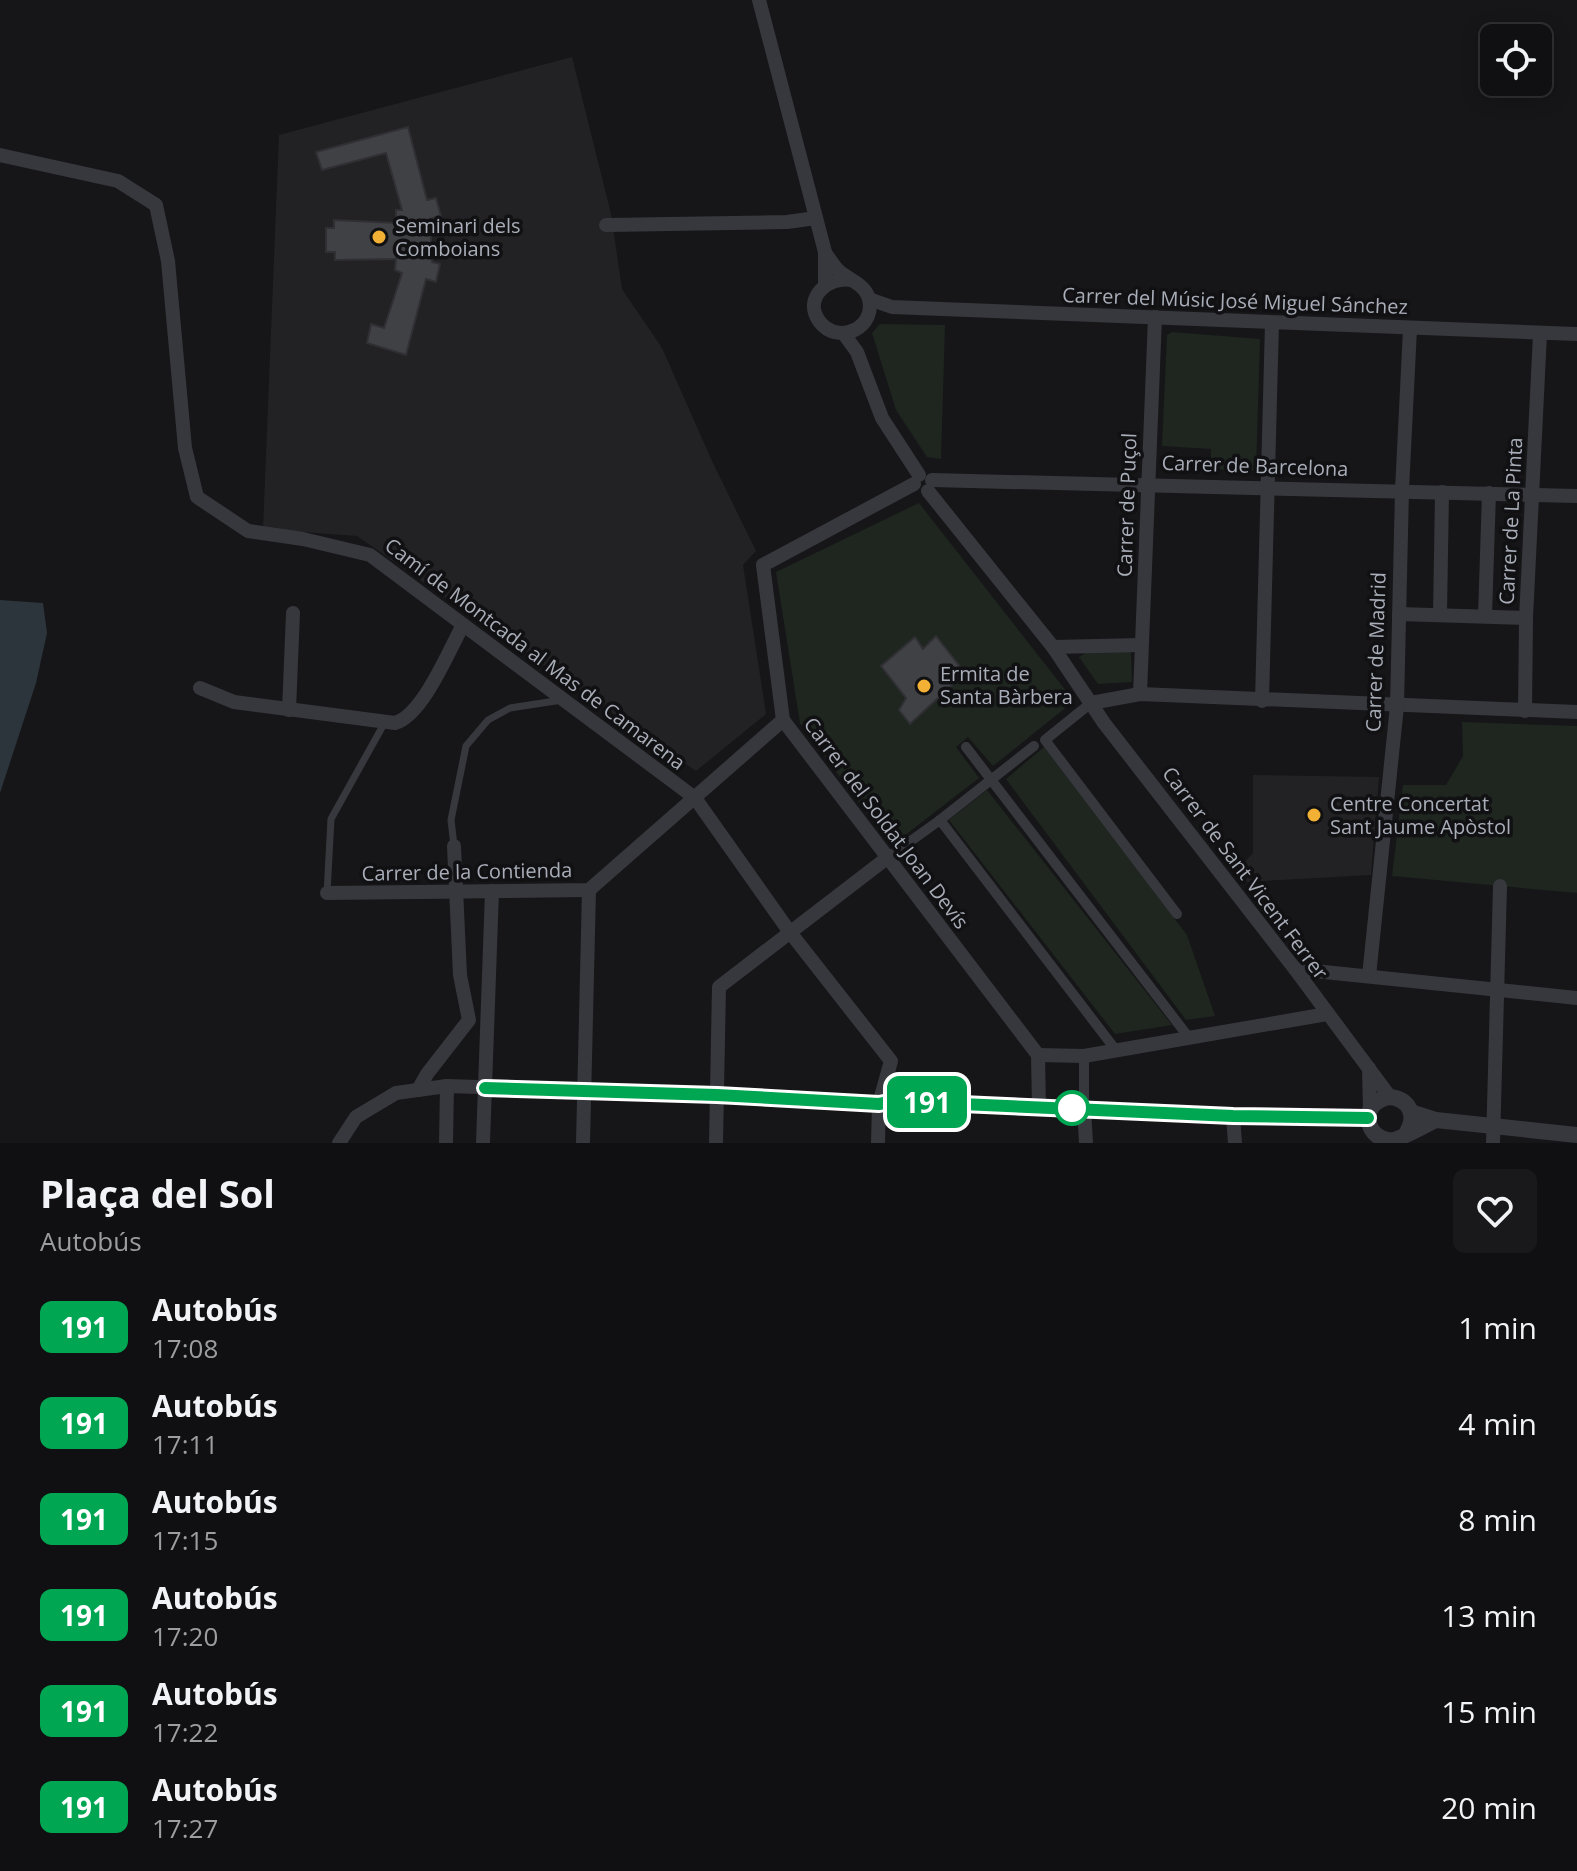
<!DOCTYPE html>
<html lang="es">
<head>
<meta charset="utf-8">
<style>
	:root { --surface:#101012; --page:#19191b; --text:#f1f3f6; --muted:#9c9d9f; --line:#303032 }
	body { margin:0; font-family:"Open Sans",sans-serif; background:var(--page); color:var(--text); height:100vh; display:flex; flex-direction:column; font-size:30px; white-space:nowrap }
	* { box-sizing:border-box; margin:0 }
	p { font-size:26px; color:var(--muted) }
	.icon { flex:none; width:44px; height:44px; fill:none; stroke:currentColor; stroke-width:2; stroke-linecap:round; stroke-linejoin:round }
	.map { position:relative; height:1143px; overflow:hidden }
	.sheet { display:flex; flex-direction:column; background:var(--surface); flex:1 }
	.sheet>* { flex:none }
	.badge { padding:0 16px; border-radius:12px; font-size:28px; line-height:52px }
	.buttons { position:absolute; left:1480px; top:24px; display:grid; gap:16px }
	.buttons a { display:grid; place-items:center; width:72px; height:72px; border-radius:12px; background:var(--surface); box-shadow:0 4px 20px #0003,0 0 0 2px var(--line); font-size:40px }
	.map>.badge { position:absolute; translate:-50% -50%; box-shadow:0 0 0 4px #fff }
	.round { display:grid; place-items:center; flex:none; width:84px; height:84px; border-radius:12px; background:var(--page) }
	.head { display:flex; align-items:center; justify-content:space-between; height:136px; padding:0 40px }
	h1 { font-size:38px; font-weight:700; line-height:60px }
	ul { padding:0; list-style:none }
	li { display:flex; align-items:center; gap:24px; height:96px; padding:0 40px }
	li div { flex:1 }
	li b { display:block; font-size:30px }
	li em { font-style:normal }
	li .badge { min-width:88px; font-weight:700; text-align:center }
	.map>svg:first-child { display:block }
	.built { fill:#222225 }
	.green { fill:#1e261f }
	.water { fill:#2c353c }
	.building { fill:#404145; stroke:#303034; stroke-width:2 }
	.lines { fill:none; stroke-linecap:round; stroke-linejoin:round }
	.service { stroke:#37383d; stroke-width:7 }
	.pedestrian { stroke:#37383d; stroke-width:10 }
	.minor { stroke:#37383d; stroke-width:14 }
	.tertiary { stroke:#37383d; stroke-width:16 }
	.line-casing { stroke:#fff; stroke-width:18 }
	.line { stroke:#00a651; stroke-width:12 }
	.poi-dot { fill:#f2b134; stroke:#111113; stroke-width:3 }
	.stop-dot { fill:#fff; stroke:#00a651; stroke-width:4 }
	.labels { text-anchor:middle; stroke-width:7; stroke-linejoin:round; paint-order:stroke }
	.poi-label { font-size:20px; fill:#a8adb8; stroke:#111113; text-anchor:start }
	.street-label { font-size:20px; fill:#a8adb8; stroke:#111113 }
</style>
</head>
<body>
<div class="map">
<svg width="1577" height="1143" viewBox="0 0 1577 1143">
	<rect width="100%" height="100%" fill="#161618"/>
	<!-- built -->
	<g class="built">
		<polygon points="572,57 611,214 622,289 662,348 712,461 756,551 743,565 766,714 696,771 357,536 263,529 279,135"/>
		<polygon points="1253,775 1379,777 1371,875 1243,882 1235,872 1253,853"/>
	</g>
	<!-- green -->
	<g class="green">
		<polygon points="880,324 945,325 941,459 927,457 896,410 872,333"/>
		<polygon points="1172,332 1260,339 1256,471 1211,469 1211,449 1162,446 1167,335"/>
		<polygon points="919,503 1074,701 993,766 968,737 956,747 979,778 891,846 800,723 776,572"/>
		<polygon points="1131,650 1132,682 1098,684 1079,657 1089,651"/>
		<polygon points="1462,722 1577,726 1577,893 1392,876 1403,785 1446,785 1463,756"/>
		<polygon points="1044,747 1187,935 1215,1016 1186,1020 1006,779"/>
		<polygon points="987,790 1172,1025 1115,1034 949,820"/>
	</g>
	<!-- water -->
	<polygon class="water" points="0,600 43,603 47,633 36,683 0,793"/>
	<!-- building -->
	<g class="building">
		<polygon points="408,127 427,200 436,198 441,216 430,219 432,262 440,264 436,282 426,279 406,355 367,343 371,324 384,328 402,273 395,270 396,259 335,260 335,252 326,252 326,228 334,228 334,220 396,223 396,210 402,210 386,153 322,170 316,152"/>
		<polygon points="936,636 965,673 910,724 899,710 906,698 881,666 915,637 923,649"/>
	</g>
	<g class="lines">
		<!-- service -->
		<g class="service">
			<polyline points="454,846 451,820 466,746 488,720 510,708 562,700"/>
			<polyline points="327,893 331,819 385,722"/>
		</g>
		<!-- pedestrian -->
		<g class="pedestrian">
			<polyline points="1091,703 1045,740 1177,914"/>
			<polyline points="966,747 1190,1039"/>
			<polyline points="940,820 1034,746"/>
			<polyline points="887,858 940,820 1115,1049"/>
			<polyline points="1084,1109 1084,1056"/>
		</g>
		<!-- minor -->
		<g class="minor">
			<polyline points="759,0 825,252 825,284"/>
			<polyline points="0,155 118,181 156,205 168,261 185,448 197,497 248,531 303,539 370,555 695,798 789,931 891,1061 879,1104 878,1143"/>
			<polyline points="606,225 787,222 816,218"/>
			<path d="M825 253C830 259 834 267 840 272 850 280 863 284 868 296 879 327 838 347 819 321 803 298 828 276 851 280"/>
			<polyline points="869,299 892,307 1577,334"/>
			<polyline points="844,334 857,352 882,418 919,475"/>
			<polyline points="932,480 1577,496"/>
			<polyline points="914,484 763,565 783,720 1038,1055 1039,1107"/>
			<polyline points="928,491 1053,647 1104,723 1295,969 1390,1097"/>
			<polyline points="1399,614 1526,618"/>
			<polyline points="1440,614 1442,492"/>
			<polyline points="1485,616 1489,493"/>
			<polyline points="1053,647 1141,645"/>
			<path d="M200 688 234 702 395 723C423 715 449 650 463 625"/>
			<polyline points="1140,694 1155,317"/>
			<polyline points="1262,701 1272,323"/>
			<polyline points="1091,703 1140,694 1577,712"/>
			<polyline points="289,710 293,613"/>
			<polyline points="1525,711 1526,618 1540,334"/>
			<polyline points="327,893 589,890 783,720"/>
			<polyline points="1295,969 1577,998"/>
			<polyline points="1369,976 1397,706 1402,490 1410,329"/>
			<polyline points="1038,1055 1084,1056 1327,1014"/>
			<polyline points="1369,1068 1370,1110"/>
			<polyline points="418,1090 427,1074 469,1020 460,975 454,846"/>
			<polyline points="1084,1109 1086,1143"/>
			<polyline points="1233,1116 1235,1143"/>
			<polyline points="339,1143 356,1117 396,1093 447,1086 717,1095 879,1104 894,1101 1233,1116 1368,1118"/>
			<polyline points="446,1143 447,1086"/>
			<polyline points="483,1143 492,891"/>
			<polyline points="583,1143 589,890"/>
			<polyline points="716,1143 719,987 887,858"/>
			<polyline points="1493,1143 1500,886"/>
		</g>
		<!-- tertiary -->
		<g class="tertiary">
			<polyline points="1411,1112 1436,1120 1577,1135"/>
			<path d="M1407 1132C1417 1115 1409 1099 1390 1097 1356 1102 1366 1143 1394 1140 1402 1138 1425 1125 1436 1120"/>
		</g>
	</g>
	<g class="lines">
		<!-- line casing -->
		<g class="line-casing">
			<polyline id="line" points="485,1088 717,1095 879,1104 894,1101 1233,1116 1368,1118"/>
		</g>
		<!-- line -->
		<use href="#line" class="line"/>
	</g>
	<!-- markers -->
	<g class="poi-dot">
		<circle cx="379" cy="237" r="8"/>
		<circle cx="924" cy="686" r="8"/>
		<circle cx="1314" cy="815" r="8"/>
	</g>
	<circle class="stop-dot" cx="1072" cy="1108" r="16"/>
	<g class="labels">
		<!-- poi labels -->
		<g class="poi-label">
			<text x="395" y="233">Seminari dels<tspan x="395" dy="23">Comboians</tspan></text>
			<text x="940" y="681">Ermita de<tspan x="940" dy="23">Santa Bàrbera</tspan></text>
			<text x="1330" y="811">Centre Concertat<tspan x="1330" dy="23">Sant Jaume Apòstol</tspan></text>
		</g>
		<!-- street labels -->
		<g class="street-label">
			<text transform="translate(1235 301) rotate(2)" y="7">Carrer del Músic José Miguel Sánchez</text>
			<text transform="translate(1255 466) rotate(2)" y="7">Carrer de Barcelona</text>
			<text transform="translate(1127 505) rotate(-88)" y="7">Carrer de Puçol</text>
			<text transform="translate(1511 521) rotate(-87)" y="7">Carrer de La Pinta</text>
			<text transform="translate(1376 652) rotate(-88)" y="7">Carrer de Madrid</text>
			<text transform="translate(535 654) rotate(37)" y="7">Camí de Montcada al Mas de Camarena</text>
			<text transform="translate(886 823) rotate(53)" y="7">Carrer del Soldat Joan Devís</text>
			<text transform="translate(467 872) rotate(-1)" y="7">Carrer de la Contienda</text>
			<text transform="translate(1245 873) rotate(53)" y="7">Carrer de Sant Vicent Ferrer</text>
		</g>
	</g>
</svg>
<div class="buttons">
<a><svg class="icon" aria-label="locate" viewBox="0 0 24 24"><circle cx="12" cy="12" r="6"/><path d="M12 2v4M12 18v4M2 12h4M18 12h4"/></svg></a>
</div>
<b class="badge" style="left:927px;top:1102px;background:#00a651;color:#fff">191</b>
</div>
<section class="sheet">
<div class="head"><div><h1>Plaça del Sol</h1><p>Autobús</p></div><a class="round"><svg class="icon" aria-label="heart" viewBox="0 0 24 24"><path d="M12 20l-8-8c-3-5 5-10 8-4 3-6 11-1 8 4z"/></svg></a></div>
<ul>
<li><span class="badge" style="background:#00a651;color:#fff">191</span><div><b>Autobús</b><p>17:08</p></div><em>1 min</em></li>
<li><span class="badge" style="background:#00a651;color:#fff">191</span><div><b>Autobús</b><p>17:11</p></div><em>4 min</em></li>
<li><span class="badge" style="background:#00a651;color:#fff">191</span><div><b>Autobús</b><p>17:15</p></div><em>8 min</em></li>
<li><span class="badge" style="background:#00a651;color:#fff">191</span><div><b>Autobús</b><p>17:20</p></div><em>13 min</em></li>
<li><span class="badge" style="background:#00a651;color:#fff">191</span><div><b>Autobús</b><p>17:22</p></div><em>15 min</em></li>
<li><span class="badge" style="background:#00a651;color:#fff">191</span><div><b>Autobús</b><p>17:27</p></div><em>20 min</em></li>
</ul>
</section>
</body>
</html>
